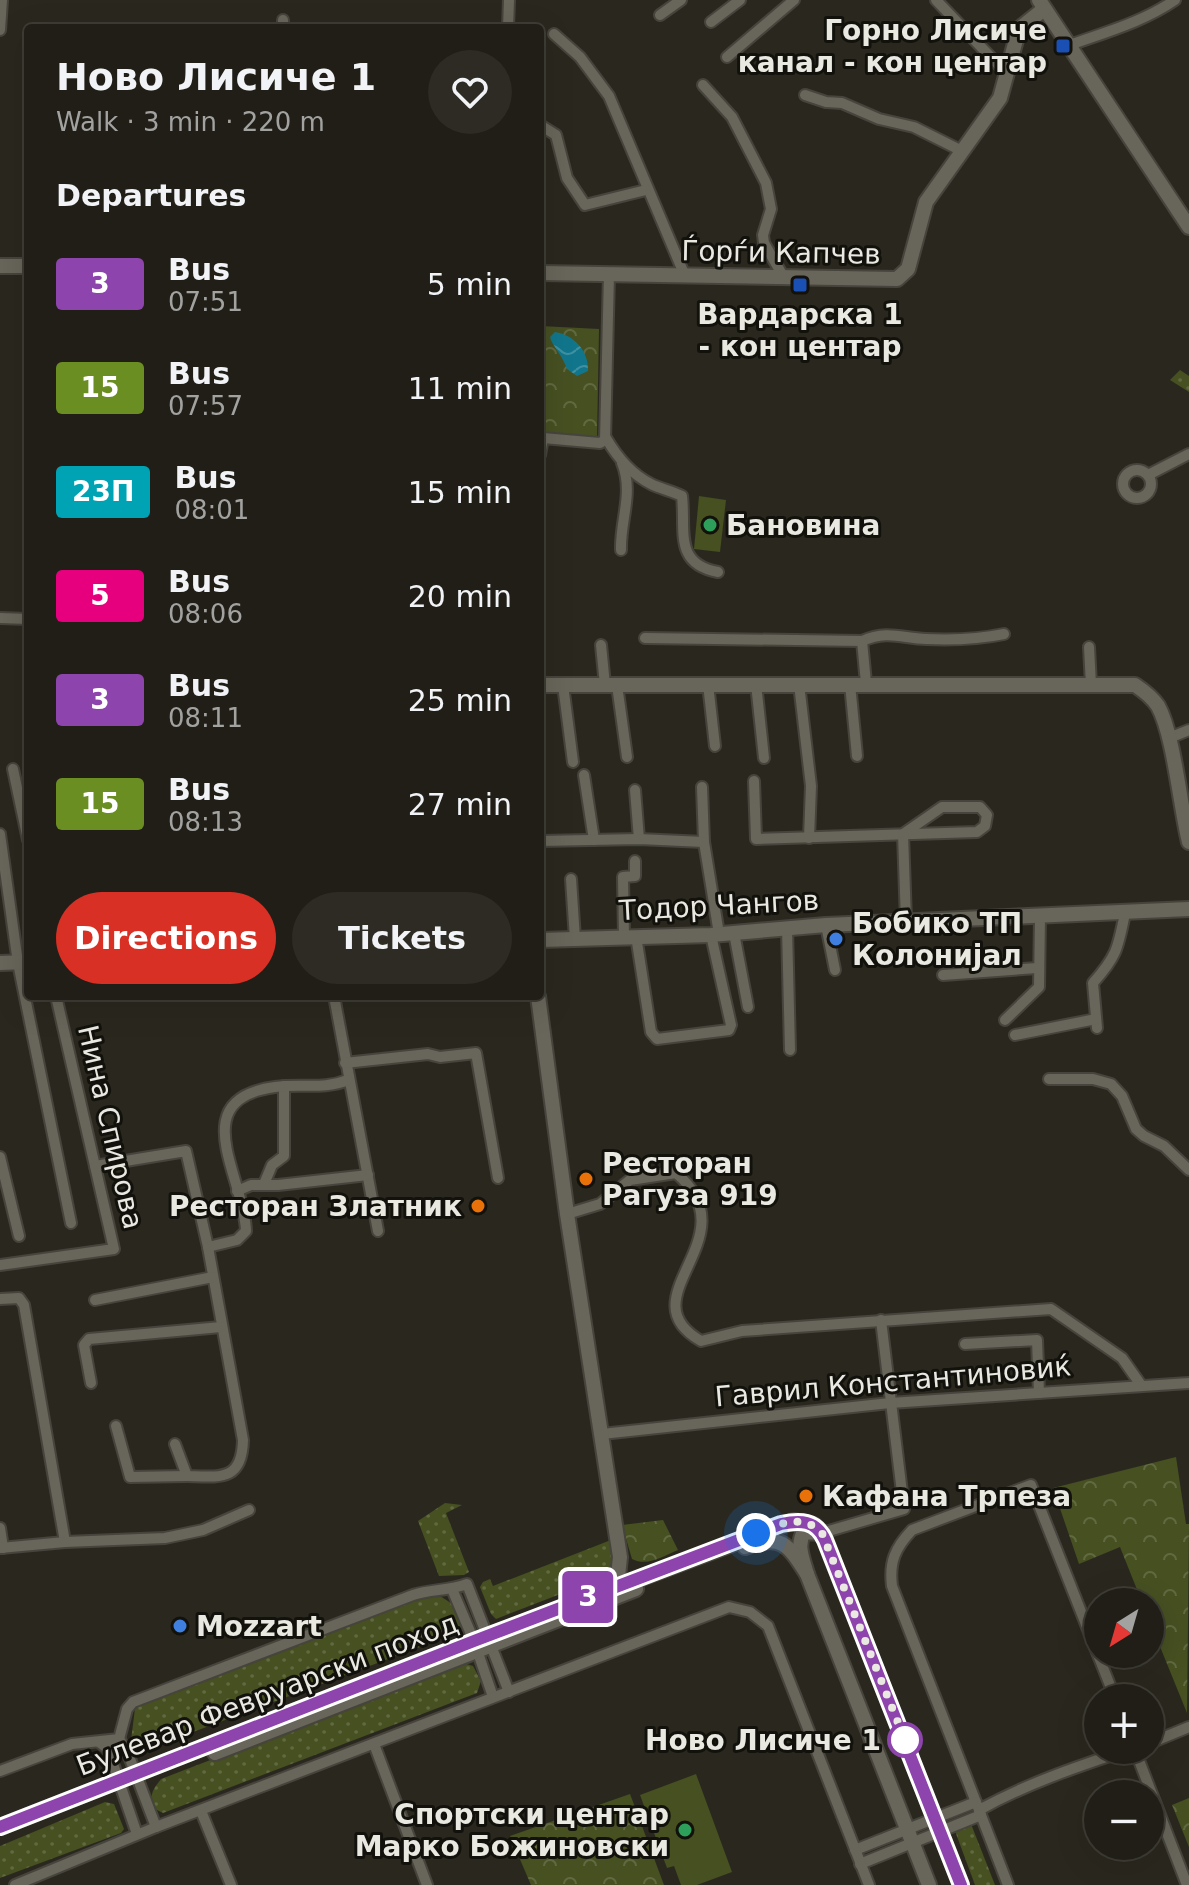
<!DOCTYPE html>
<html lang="en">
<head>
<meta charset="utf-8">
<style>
	:root { --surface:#201e16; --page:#2d2b23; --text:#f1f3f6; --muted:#a2a2a1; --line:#3d3c35; --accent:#d93025 }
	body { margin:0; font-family:"DejaVu Sans",sans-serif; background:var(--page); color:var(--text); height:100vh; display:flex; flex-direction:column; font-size:30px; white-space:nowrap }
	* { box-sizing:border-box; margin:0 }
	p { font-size:26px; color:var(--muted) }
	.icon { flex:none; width:44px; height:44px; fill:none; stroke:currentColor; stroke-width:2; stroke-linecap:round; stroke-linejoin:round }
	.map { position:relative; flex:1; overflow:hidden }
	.side { position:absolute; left:24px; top:24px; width:520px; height:976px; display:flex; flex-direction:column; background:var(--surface); border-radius:8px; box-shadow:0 8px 32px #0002,0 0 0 2px var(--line) }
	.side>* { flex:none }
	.badge { padding:0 16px; border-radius:6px; font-size:28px; line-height:52px }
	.needle { width:52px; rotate:217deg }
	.tools { position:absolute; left:1084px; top:1588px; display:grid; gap:16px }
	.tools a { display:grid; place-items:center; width:80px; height:80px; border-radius:50%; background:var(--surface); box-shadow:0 8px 32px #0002,0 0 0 2px var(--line); font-size:40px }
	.you { position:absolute; width:40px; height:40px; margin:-20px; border:6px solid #fff; border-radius:50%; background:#1a73e8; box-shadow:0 0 0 12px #1a73e833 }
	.map>.badge { position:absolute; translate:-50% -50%; box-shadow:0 0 0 4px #fff }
	h2 { padding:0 32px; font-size:30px; line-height:72px }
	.round { display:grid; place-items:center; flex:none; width:84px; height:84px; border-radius:42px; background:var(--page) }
	.summary { display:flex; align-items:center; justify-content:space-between; height:136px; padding:0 32px }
	h1 { font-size:38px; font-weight:700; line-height:60px }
	.button { display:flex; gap:16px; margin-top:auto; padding:16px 32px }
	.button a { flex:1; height:92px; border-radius:48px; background:var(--accent); color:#fff; font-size:32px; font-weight:700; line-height:92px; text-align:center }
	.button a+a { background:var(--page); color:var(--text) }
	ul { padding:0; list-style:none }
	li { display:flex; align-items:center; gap:24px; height:104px; padding:0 32px }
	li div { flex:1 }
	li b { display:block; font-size:30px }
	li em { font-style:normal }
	li .badge { min-width:88px; font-weight:700; text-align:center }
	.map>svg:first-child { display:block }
	.grass { fill:url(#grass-dots) }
	.park { fill:url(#park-crowns) }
	.pitch { fill:#465021 }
	.water { fill:url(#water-waves) }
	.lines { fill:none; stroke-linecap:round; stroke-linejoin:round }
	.street-casing { stroke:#46443c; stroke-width:14 }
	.secondary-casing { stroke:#46443c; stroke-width:18 }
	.street { stroke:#68655a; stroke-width:10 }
	.secondary { stroke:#68655a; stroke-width:14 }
	.line-casing { stroke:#fff; stroke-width:18 }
	.line { stroke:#8e44ad; stroke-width:12 }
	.walk { stroke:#e9e8e1; stroke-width:8; stroke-dasharray:0 14.4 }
	.transit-dot { fill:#1a4fb4; stroke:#12110c; stroke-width:3 }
	.leisure-dot { fill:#2e9e5b; stroke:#12110c; stroke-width:3 }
	.shop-dot { fill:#3f7fe0; stroke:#12110c; stroke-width:3 }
	.food-dot { fill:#e8710a; stroke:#12110c; stroke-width:3 }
	.stop-dot { fill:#fff; stroke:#8e44ad; stroke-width:4 }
	.labels { text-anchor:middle; stroke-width:6; stroke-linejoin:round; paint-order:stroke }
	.poi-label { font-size:28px; font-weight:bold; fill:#e9e8e1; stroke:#12110c; text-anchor:start }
	.street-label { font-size:28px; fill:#e9e8e1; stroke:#12110c }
	.stop-label { font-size:28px; font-weight:bold; fill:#e9e8e1; stroke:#12110c; text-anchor:end }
</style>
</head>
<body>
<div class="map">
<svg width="1189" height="1885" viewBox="0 0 1189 1885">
	<defs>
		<pattern id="grass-dots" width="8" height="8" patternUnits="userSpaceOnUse" patternTransform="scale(2)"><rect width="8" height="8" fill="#465021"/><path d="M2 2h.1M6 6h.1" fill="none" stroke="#616941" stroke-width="1.8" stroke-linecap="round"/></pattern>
		<pattern id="park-crowns" width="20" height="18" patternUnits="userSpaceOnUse" patternTransform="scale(2)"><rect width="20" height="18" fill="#465021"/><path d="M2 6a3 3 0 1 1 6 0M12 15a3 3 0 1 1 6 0" fill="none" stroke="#616941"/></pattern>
		<pattern id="water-waves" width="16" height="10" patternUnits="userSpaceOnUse" patternTransform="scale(2)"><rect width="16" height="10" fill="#11768c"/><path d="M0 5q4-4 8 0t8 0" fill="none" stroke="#3f90a1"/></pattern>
	</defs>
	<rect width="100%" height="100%" fill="#2a281e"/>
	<!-- grass -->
	<g class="grass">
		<polygon points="1180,370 1189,376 1189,392 1170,380"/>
		<polygon points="445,1503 462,1505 446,1513 469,1572 464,1575 439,1576 418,1521"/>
		<polygon points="611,1540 614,1555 612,1574 496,1619 491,1614 480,1587 483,1582 490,1579 493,1586"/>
		<path d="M430 1593C447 1597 467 1612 463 1631L134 1754 130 1748 136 1701Z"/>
		<path d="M463 1663 473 1666 481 1681 477 1693 163 1813 153 1808C149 1795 153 1789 161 1779Z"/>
		<polygon points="105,1802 114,1804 124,1829 121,1833 0,1878 0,1846"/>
		<polygon points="966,1824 971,1824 995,1885 975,1885 955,1831"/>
	</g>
	<!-- park -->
	<g class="park">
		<polygon points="540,326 599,329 597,438 540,436"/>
		<polygon points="1176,1457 1186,1524 1189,1524 1187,1713 1150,1622 1150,1602 1142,1602 1120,1547 1079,1564 1053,1488"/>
		<path d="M663 1520 678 1550C663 1556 648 1567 632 1559L622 1525Z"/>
		<polygon points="630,1794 664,1885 531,1885 510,1836"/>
		<polygon points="1189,1798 1189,1847 1172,1805"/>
	</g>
	<!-- pitch -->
	<g class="pitch">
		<polygon points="699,496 726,500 720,552 694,549"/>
		<polygon points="696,1774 732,1872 697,1885 681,1885 674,1866 667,1868 640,1795"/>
	</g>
	<!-- water -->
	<path class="water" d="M555 332C574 335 589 351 588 371L577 376 567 369C563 356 551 344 550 337Z"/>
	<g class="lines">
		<!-- street casing -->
		<g class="street-casing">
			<g id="street">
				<polyline points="936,0 1007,74"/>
				<polyline points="660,15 681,0"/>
				<polyline points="711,22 740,0"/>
				<polyline points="283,28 283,20"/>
				<polyline points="508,28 509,0"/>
				<polyline points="0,30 2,0"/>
				<polyline points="554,34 580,57 609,96 685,276"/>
				<path d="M1070 45C1106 32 1143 22 1175 0"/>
				<polyline points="727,57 794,0"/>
				<polyline points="703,85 732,117 766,183 771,209 763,235 764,243 783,276"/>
				<polyline points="805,95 826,102 842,103 879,119 914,127 962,151"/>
				<polyline points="540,125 556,135 567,178 585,205 646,190"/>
				<path d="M606 438C617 457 631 474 651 484 661 489 672 491 682 496 686 529 673 564 718 572"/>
				<polyline points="540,455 543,438 600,443 605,440 609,274"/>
				<circle cx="1137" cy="484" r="14"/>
				<polyline points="1148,475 1189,454"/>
				<path d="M621 550C620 520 634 493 622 463"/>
				<polyline points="0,618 28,619"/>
				<path d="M645 638 862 641C888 630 901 638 926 639 951 640 980 639 1004 634"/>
				<polyline points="862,641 866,683"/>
				<polyline points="601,645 605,685"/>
				<polyline points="1089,647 1091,685"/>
				<polyline points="708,684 715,746"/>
				<polyline points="756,684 764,758"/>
				<polyline points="799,684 811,786 809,838"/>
				<polyline points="850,684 857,756"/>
				<polyline points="563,685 573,762"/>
				<polyline points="617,685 627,757"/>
				<polyline points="1169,738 1189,730"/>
				<polyline points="13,769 28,840"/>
				<polyline points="584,775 594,840"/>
				<polyline points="754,781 756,839 977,832 985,826 987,815 980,807 942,807 903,834"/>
				<polyline points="702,787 704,842 719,934"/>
				<polyline points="635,790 639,839"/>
				<polyline points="0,834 18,963 71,1223"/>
				<polyline points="903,834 906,921"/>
				<polyline points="540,841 639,839 704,842"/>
				<polyline points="571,879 575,939"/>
				<polyline points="826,925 835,970"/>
				<polyline points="787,928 790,1050"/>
				<polyline points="734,933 748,1007"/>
				<polyline points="636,936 651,1032 657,1039 729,1030 731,1025 711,935"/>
				<polyline points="624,937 623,877 635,876 635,861"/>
				<polyline points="943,975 1037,968"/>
				<polyline points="334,996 378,1231"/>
				<polyline points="1005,1020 1039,987 1040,916"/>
				<path d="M1097 1028 1093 983C1117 956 1118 948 1125 913"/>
				<polyline points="1015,1035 1096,1019"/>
				<polyline points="345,1063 428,1054 440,1057 476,1053 498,1178"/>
				<polyline points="1049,1079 1093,1079 1111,1084 1122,1096 1136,1129 1144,1136 1164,1146 1189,1170"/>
				<polyline points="0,1157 19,1236"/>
				<path d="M95 1166 186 1151 208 1247 243 1440C242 1481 221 1477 187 1476L175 1444"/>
				<polyline points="264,1184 272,1165 284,1156 284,1086"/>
				<polyline points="237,1191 251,1185 278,1185 368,1175"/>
				<path d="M567 1214 600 1204 630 1180 676 1173C753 1238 624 1297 701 1341L742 1331 1051 1309 1122 1358 1141 1385"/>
				<path d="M208 1247 237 1240 246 1231C244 1176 184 1099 275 1087 301 1083 323 1090 348 1080"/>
				<polyline points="0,1265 114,1249 56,996"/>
				<polyline points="0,1299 19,1298 24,1305 65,1542"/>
				<polyline points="95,1300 213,1277"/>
				<polyline points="965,1344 1037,1340 1039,1393"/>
				<polyline points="91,1383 84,1345 89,1339 221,1327"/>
				<polyline points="116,1426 130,1477 187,1476"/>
				<polyline points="602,1434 890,1403 1189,1383"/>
				<polyline points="0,1528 3,1548"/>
				<polyline points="822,1533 904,1509 881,1320"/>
				<polyline points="0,1548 65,1542 165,1538 203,1530 249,1510"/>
				<polyline points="452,1589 474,1641 493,1697"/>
				<path d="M1115 1698 1031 1485 912 1530C895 1548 889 1562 892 1586L979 1810C1026 1784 1076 1767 1127 1750"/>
				<polyline points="119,1739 127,1751 156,1827"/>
				<polyline points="99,1742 107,1748 111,1758 137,1834"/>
				<polyline points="1150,1743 1189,1727"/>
				<polyline points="374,1744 427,1885"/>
				<polyline points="1135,1750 1187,1885"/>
				<path d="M0 1771 72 1744 119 1739 127 1709 133 1702 413 1595C431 1589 449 1591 467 1584L509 1692"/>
				<polyline points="979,1810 1008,1885"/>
				<polyline points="201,1811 231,1885"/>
				<polyline points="855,1850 976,1802"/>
				<polyline points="860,1864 981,1815"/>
				<polyline points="15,1885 156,1827 729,1607 750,1612 768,1626 869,1885"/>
			</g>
		</g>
		<!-- secondary casing -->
		<g class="secondary-casing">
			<g id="secondary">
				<polyline points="1039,0 1189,227"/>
				<polyline points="0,266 28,266"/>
				<polyline points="540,273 897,279 908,269 926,202 1000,98 1019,29 1044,9"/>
				<path d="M540 685H1135C1144 691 1152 697 1158 706 1174 735 1180 806 1189 842"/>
				<polyline points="540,940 711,935 826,925 1189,909"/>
				<polyline points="0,963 28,962"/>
				<polyline points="538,996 567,1214 620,1557 617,1586"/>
				<path d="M822 1533 804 1532C796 1545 803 1560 807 1574L929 1885"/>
				<path d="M745 1547C781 1533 788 1544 807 1574"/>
				<polyline points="215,1753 636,1589"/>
				<polyline points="0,1827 474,1641 794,1521 814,1525 822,1533 961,1885"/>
			</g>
		</g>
		<!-- street -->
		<use href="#street" class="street"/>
		<!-- secondary -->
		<use href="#secondary" class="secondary"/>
	</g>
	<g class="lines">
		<!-- line casing -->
		<g class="line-casing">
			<path id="line" d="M0 1827 474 1641 781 1524C800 1520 816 1520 825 1540L961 1885"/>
		</g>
		<!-- line -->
		<use href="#line" class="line"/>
		<!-- walk -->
		<path class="walk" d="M756 1533C779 1524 803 1513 822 1533L905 1740"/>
	</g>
	<!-- markers -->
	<g class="transit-dot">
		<rect x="1055" y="38" width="16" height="16" rx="4"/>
		<rect x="792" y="277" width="16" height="16" rx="4"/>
	</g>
	<g class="leisure-dot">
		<circle cx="710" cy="525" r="8"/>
		<circle cx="685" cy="1830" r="8"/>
	</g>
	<g class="shop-dot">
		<circle cx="836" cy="939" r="8"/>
		<circle cx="180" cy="1626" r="8"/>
	</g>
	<g class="food-dot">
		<circle cx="586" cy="1179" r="8"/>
		<circle cx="478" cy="1206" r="8"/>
		<circle cx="806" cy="1496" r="8"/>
	</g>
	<circle class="stop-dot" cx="905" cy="1740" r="16"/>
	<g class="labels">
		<!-- poi labels -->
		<g class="poi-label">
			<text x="1047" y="40" text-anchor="end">Горно Лисиче<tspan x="1047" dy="32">канал - кон центар</tspan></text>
			<text x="800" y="324" text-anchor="middle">Вардарска 1<tspan x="800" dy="32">- кон центар</tspan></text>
			<text x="726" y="535">Бановина</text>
			<text x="852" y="933">Бобико ТП<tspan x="852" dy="32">Колонијал</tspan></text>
			<text x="602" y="1173">Ресторан<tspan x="602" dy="32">Рагуза 919</tspan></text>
			<text x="462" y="1216" text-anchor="end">Ресторан Златник</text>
			<text x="822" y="1506">Кафана Трпеза</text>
			<text x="196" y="1636">Mozzart</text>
			<text x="669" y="1824" text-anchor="end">Спортски центар<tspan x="669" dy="32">Марко Божиновски</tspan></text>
		</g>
		<!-- street labels -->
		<g class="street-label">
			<text transform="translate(781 252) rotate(1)" y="10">Ѓорѓи Капчев</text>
			<text transform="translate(719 905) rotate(-3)" y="10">Тодор Чангов</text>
			<text transform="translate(111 1127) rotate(77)" y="10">Нина Спирова</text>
			<text transform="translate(893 1381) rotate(-5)" y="10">Гаврил Константиновиќ</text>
			<text transform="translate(267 1694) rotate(-21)" y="10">Булевар Февруарски поход</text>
		</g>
		<!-- stop labels -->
		<g class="stop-label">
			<text x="881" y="1750">Ново Лисиче 1</text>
		</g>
	</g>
</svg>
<div class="tools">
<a><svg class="needle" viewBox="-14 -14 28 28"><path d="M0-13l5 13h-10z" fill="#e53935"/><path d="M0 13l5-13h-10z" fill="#a2a2a1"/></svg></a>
<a>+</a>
<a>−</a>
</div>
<div class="you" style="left:756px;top:1533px"></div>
<b class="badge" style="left:588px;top:1597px;background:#8e44ad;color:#fff">3</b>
<section class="side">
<div class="summary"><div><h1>Ново Лисиче 1</h1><p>Walk · 3 min · 220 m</p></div><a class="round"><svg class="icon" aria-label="heart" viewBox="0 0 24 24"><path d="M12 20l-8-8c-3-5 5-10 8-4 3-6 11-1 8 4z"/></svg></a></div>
<h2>Departures</h2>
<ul>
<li><span class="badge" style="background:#8e44ad;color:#fff">3</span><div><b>Bus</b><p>07:51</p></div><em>5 min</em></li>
<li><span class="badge" style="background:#6b8e23;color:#fff">15</span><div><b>Bus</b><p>07:57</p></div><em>11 min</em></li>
<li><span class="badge" style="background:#00a3b4;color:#fff">23П</span><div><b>Bus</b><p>08:01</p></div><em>15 min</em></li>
<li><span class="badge" style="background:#e6007e;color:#fff">5</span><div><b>Bus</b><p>08:06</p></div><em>20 min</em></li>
<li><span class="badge" style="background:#8e44ad;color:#fff">3</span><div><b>Bus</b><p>08:11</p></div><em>25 min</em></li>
<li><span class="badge" style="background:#6b8e23;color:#fff">15</span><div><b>Bus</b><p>08:13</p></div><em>27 min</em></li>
</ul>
<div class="button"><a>Directions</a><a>Tickets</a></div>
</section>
</div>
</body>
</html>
